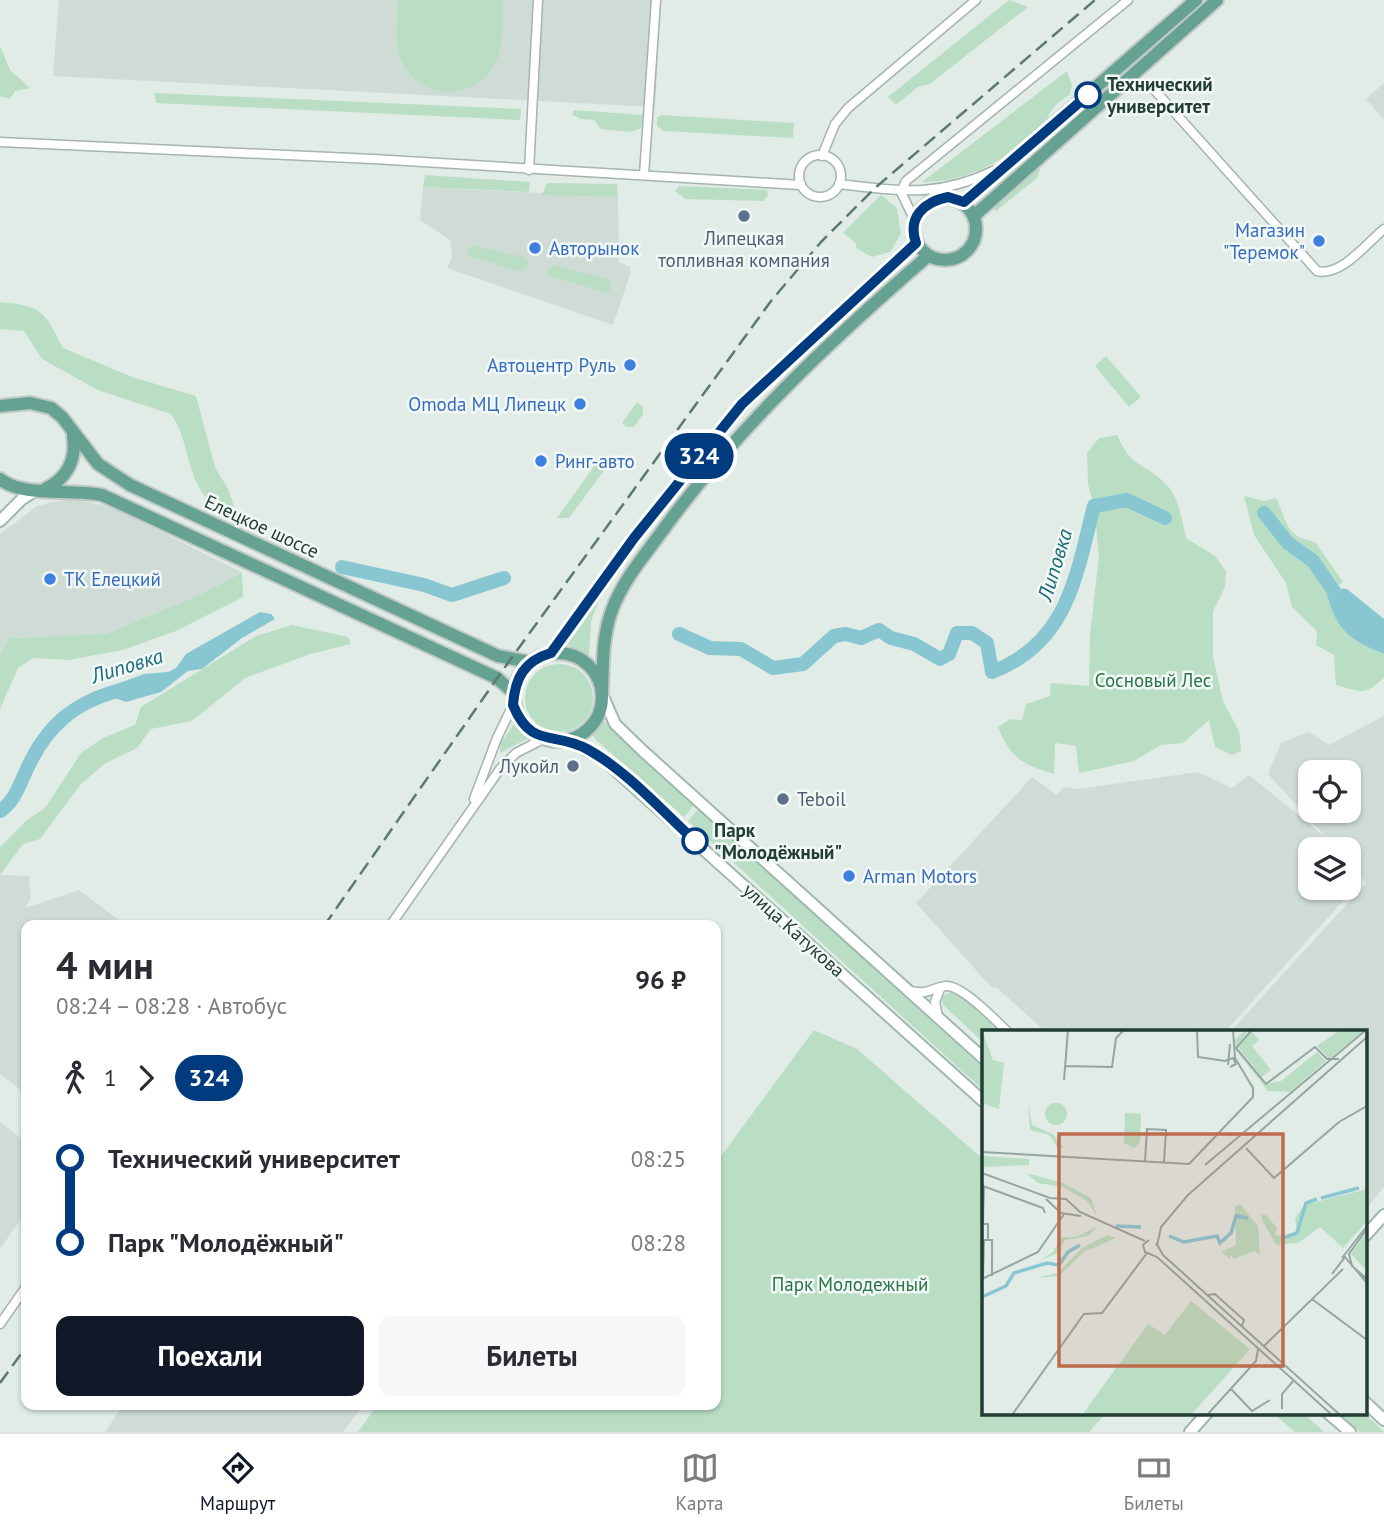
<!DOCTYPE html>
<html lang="ru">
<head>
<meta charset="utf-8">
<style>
	:root { --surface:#fff; --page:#f7f7f7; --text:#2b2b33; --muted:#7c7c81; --line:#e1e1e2; --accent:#111827 }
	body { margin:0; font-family:"PT Sans",sans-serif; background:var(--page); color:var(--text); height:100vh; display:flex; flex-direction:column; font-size:26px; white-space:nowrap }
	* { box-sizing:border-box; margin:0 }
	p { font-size:23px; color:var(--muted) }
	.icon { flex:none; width:38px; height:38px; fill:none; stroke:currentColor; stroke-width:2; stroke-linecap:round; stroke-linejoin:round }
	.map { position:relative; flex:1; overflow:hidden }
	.drawer { position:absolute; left:21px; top:920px; width:700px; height:490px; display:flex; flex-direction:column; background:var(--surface); border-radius:14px; box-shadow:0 2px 5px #0004 }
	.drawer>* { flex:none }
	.badge { padding:0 14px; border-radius:23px; font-size:24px; line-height:46px }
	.tools { position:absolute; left:1298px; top:760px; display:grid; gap:14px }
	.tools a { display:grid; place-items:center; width:63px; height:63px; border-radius:14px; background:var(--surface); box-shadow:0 2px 5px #0004; font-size:35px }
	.map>.badge { position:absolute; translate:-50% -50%; box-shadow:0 0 0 4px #fff }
	.legs { display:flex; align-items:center; gap:10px; height:77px; padding:0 35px; font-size:23px }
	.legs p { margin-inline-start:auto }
	.summary { display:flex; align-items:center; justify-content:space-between; height:119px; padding:0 35px }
	h1 { font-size:38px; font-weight:700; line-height:52px }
	.button { display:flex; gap:14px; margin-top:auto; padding:14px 35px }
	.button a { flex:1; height:80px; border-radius:14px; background:var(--accent); color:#fff; font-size:28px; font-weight:700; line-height:80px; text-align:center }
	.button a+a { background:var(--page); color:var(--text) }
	ul { padding:0 35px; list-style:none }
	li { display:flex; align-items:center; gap:24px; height:84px; font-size:26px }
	li i { display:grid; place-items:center; width:10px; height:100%; margin:0 9px; background:currentColor }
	li i::after { content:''; width:18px; height:18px; margin:-9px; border:5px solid; border-radius:50%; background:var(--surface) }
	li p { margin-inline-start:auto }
	li:first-child i { background:linear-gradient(#0000 50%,currentColor 0) }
	li:last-child i { background:linear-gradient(currentColor 50%,#0000 0) }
	.tabs { display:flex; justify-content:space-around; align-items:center; height:98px; border-top:2px solid var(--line); background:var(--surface); font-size:19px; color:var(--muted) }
	.tabs a { display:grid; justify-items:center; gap:4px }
	.tabs .active { color:var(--accent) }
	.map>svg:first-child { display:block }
	.built { fill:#cfdcd6; fill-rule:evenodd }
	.green { fill:#b9dec3 }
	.water { fill:#88c7d2 }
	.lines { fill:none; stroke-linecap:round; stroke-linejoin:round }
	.river { stroke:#88c7d2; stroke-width:14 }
	.street-casing { stroke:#a4b4ae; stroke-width:11 }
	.secondary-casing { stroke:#9fb8af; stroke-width:14 }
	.primary-casing { stroke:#c1c9c6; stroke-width:16 }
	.street { stroke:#fff; stroke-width:8 }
	.secondary { stroke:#fff; stroke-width:10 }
	.primary { stroke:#65a292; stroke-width:12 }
	.rail { stroke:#5b7970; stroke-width:2.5; stroke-dasharray:14 7; stroke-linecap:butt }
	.line-1-casing { stroke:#fff; stroke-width:16 }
	.line-1 { stroke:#003b80; stroke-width:10 }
	.stop-1-dot { fill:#fff; stroke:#003b80; stroke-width:3.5 }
	.service-dot { fill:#5c6f8a; stroke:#f2f8f5; stroke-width:2.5 }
	.shop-dot { fill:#3f7fe0; stroke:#f2f8f5; stroke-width:2.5 }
	.labels { text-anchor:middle; stroke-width:5; stroke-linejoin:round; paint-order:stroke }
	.stop-label { font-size:19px; font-weight:bold; fill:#213d35; stroke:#f2f8f5; text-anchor:start }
	.shop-label { font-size:19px; fill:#366cbe; stroke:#f2f8f5; text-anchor:start }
	.service-label { font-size:19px; fill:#4e5e75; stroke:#f2f8f5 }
	.street-label { font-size:19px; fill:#213d35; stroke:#f2f8f5 }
	.park-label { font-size:19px; fill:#2a7447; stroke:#f2f8f5 }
	.water-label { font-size:21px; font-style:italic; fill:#1a6a7a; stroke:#f2f8f5 }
	.inset-river { fill:none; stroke:#88c7d2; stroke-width:3.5 }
	.inset-road { fill:none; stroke:#94a6a0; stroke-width:2 }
	.view { fill:#bf6c4e; fill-opacity:0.15; stroke:#bf6c4e; stroke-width:3.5 }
	.inset-edge { fill:none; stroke:#213d35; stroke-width:3.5 }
</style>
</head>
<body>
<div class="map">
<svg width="1384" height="1432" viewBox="0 0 1384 1432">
	<rect width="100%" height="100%" fill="#e1ece7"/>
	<!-- built -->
	<g class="built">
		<polygon points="59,0 661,0 655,107 53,76"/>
		<polygon points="1384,83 1384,120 1366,99"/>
		<polygon points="423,187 618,197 619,262 630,267 630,275 613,325 447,268 452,257 450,240 420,220"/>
		<polygon points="69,498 112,507 241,572 197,596 106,634 9,638 0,656 0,534 37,506"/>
		<path d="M1384 716V1187L1365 1210V1031H1231L1366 883 1349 861V849H1338L1332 843 1327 849H1311V887H1343L1350 893 1226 1031H1045L997 988 991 987 916 903 1032 777 1057 795 1064 787 1078 789 1198 772 1232 788 1249 775 1327 838 1268 774 1281 743 1309 732 1329 745ZM1311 772H1349V810H1311Z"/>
		<polygon points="0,875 29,876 31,898 25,908 79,890 127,926 26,926 26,1094 0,1074"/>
		<polygon points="0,1122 26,1142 26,1212 0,1249"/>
		<polygon points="123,1405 363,1405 343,1432 105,1432"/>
	</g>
	<!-- green -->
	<g class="green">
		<path d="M398 0H503C502 19 504 41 497 59 482 100 423 103 403 64 393 45 398 21 398 0Z"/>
		<polygon points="1009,0 1028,7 930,84 918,87 896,105 888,97"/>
		<polygon points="0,46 10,70 30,88 15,91 10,99 0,96"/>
		<path d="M1067 71 1072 85 1070 94C1065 98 1057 103 1053 108 1049 113 1048 121 1042 126 1011 158 967 183 922 182Z"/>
		<polygon points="154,93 521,109 520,120 156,103"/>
		<polygon points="574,110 643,115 641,128 631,132 601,129 594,120 580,119 572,114"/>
		<polygon points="661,115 794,123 793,138 663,131 657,126 657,118"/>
		<polygon points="1037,167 1040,170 1037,178 996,211 994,209 993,203"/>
		<polygon points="425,175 530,182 529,192 423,187"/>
		<polygon points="547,183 617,184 618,197 542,195"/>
		<polygon points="679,186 767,190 768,195 763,201 685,199 675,191"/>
		<polygon points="881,195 897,208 901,234 890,252 872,257 856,248 856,243 843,233"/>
		<polygon points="473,245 523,257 528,261 526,268 521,271 470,257 467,251"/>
		<polygon points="552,265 610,280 610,291 605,292 548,276 546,272"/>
		<path d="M0 302C43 306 44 311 63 348L132 377 196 396 215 467 228 489 234 506 225 512C183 491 193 444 171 414L98 390 42 359 24 331 0 329Z"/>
		<polygon points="1106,356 1141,397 1129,407 1095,366"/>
		<polygon points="637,402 643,407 643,414 634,427 626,427 622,423"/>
		<path d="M1117 435C1133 471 1144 461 1167 485 1179 498 1182 521 1186 538L1215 556 1226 571 1225 587 1213 611V657L1223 701 1239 731 1241 751 1232 755 1215 747 1209 720 1183 743 1161 745 1134 761 1079 773 1076 746 1055 743 1054 774C1022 764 1011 759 998 727L1010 719 1022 720 1026 704 1050 696 1051 683 1089 686 1090 635 1099 556 1094 506 1088 484 1087 453 1099 438Z"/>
		<polygon points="600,458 605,464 603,472 569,518 557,518"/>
		<path d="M1244 496 1264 501 1276 498C1288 523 1285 536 1315 542L1343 582 1327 595 1384 654V677C1366 696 1360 692 1336 685L1334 655 1316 645 1317 631 1292 607 1286 583 1254 535Z"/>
		<polygon points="242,572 243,597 176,631 123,650 68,660 33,658 18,668 0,709 0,656 9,638 106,634 197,596"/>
		<polygon points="603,590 591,621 589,655 566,644"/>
		<polygon points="292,625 348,637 351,644 310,654 245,678 192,721 151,729 137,748 104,764 81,784 40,839 23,844 0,875 0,847 27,820 45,808 81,753 103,738 135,725 141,707 256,636"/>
		<circle cx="559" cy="698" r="34"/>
		<polygon points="516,721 531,737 500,753 500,744"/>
		<polygon points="603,722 608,723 694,805 684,817 595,739 592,734"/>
		<polygon points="698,809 983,1068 983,1090 688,821"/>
		<polygon points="954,990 959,992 1002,1031 983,1031 983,1042 943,1005 942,997"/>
		<polygon points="814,1030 857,1049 983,1159 983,1413 1106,1413 1089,1432 358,1432 377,1405 716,1405 716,1163"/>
		<polygon points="1273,1413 1303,1413 1324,1432 1295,1432"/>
		<polygon points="1339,1413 1364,1413 1384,1432 1360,1432"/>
	</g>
	<!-- water -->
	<g class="water">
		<path d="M1335 588 1347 589 1384 619V654C1349 639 1338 632 1327 595Z"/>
		<polygon points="260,612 271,614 275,619 242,638 202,669 188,671 161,692 126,702 104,694 106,688 144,674 168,672 176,668 186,654"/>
	</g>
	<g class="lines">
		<!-- river -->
		<g class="river">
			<polyline points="1264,513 1288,543 1313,561 1342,603"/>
			<polyline points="342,567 424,585 452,595 504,578"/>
			<path d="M679 634 710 648 741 649 773 668 803 664 834 636 846 634 861 638 879 630 891 638 914 644 940 659 949 654 957 633H972L987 643 992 672C1068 643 1076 576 1094 506L1127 500 1165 518"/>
			<path d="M0 811C14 802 19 786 26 771 46 726 74 702 121 690"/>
		</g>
		<!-- street casing -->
		<g class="street-casing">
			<g id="street">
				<path d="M1150 85 1317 271C1341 277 1367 243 1384 229"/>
				<polyline points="0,142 373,159 801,185"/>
				<circle cx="820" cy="176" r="21"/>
				<polyline points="822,156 835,124 848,108 976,0"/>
				<polyline points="529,170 538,0"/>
				<polyline points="644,175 656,0"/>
				<path d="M839 184C899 191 938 198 995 170"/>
				<polyline points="901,192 906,181 1128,0"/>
				<polyline points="901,192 914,219"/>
				<polyline points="934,193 948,197"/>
				<polyline points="474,799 497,738 513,705"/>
				<polyline points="390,926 500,769 516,753 543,739"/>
				<path d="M909 991C932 995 929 988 946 986 962 985 995 1020 1007 1031"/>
				<polyline points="938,1017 935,1002 940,989"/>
				<polyline points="0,1324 26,1287"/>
			</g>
		</g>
		<!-- secondary casing -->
		<g class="secondary-casing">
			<g id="secondary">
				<polyline points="0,521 22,499 35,491"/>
				<polyline points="602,694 615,724 643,751 983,1058"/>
				<polyline points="566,740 603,759 983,1101"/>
				<polyline points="1365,1236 1384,1215"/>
				<polyline points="1365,1402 1384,1420"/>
				<polyline points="1328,1413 1350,1432"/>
				<polyline points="1190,1432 1207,1413"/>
			</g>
		</g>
		<!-- primary casing -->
		<g class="primary-casing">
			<g id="primary">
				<circle cx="945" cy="229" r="31"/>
				<polyline points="964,202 1196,0"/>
				<polyline points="975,215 1217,0"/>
				<polyline points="0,406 30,403 51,408 62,417 98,464 130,485 498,656 530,662"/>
				<path d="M0 479C23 498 70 488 102 495L497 678 514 693"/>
				<path d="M45 489C67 479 77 459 73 436"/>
				<circle cx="558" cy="697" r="44"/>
				<polyline points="551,653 634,538 742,404 916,243"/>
				<path d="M602 694C603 665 602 637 612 610 623 580 645 555 663 530 739 426 831 340 928 256"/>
			</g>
		</g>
		<!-- street -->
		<use href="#street" class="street"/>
		<!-- secondary -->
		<use href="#secondary" class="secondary"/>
		<!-- primary -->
		<use href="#primary" class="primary"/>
		<!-- rail -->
		<g class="rail">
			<polyline points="324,926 510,660 771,301 821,242 875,188 1095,0"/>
			<polyline points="0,1383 26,1347"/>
		</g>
	</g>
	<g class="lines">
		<!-- line-1 casing -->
		<g class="line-1-casing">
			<path id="line-1" d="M695 841C661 810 627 771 587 749 554 731 531 749 513 705 515 678 524 661 551 653L634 538 742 404 916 243C907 217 924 202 948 197L964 202 1088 95"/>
		</g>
		<!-- line-1 -->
		<use href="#line-1" class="line-1"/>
	</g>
	<!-- markers -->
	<g class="stop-1-dot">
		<circle cx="1088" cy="95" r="12"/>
		<circle cx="695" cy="841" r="12"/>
	</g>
	<g class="service-dot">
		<circle cx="744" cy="216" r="7"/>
		<circle cx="573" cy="766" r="7"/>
		<circle cx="783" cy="799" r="7"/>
	</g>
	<g class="shop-dot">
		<circle cx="1319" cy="241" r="7"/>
		<circle cx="535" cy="248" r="7"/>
		<circle cx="630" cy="365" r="7"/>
		<circle cx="580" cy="404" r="7"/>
		<circle cx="541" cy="461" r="7"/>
		<circle cx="50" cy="579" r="7"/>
		<circle cx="849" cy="876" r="7"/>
	</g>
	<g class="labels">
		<!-- stop labels -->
		<g class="stop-label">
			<text x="1107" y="91">Технический<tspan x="1107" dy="22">университет</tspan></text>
			<text x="714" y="837">Парк<tspan x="714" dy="22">"Молодёжный"</tspan></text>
		</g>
		<!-- shop labels -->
		<g class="shop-label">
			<text x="1305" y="237" text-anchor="end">Магазин<tspan x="1305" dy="22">"Теремок"</tspan></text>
			<text x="549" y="255">Авторынок</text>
			<text x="616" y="372" text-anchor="end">Автоцентр Руль</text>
			<text x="566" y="411" text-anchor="end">Omoda МЦ Липецк</text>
			<text x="555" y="468">Ринг-авто</text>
			<text x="64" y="586">ТК Елецкий</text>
			<text x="863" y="883">Arman Motors</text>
		</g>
		<!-- service labels -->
		<g class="service-label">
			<text x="744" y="245">Липецкая<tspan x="744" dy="22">топливная компания</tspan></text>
			<text x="559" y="773" text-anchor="end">Лукойл</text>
			<text x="797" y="806" text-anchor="start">Teboil</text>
		</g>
		<!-- street labels -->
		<g class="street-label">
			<text transform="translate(262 526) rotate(25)" y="7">Елецкое шоссе</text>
			<text transform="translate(794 930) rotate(42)" y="7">улица Катукова</text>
		</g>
		<!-- park labels -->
		<g class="park-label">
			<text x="1153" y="687">Сосновый Лес</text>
			<text x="850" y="1291">Парк Молодежный</text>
		</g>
		<!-- water labels -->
		<g class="water-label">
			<text transform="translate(1055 565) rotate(-73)" y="7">Липовка</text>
			<text transform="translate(127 666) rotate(-17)" y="7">Липовка</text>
		</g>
	</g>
	<!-- overview -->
	<g transform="translate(982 1030)">
		<rect width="385" height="385" fill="#e1ece7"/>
		<path d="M0 0 11 30 22 33 17 79 0 73ZM263 0H267L253 18 283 54 299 51 335 22 344 31 308 62 286 61 254 20 253 9ZM358 0H382L347 29 335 16ZM270 2 277 10 270 16 289 40 280 47 256 17ZM46 72 50 95 71 104 82 118 75 117 67 105 48 100ZM63 84a11 11 0 1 1 22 0a11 11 0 1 1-22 0ZM143 83 159 84 158 112 152 118 142 113ZM0 126 47 129V135L0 137ZM44 143 81 153 109 168 115 186 105 171 81 157 56 153ZM385 159V191L361 218 338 197 316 213 294 215 280 190 279 184 284 185 295 198 293 204 305 209 315 200 313 189 322 175ZM258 174 276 196 278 225 273 221 252 229 248 224V229L239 222 254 215 253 177ZM116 196 106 206 83 210 76 223 57 231 71 222 79 207H94ZM385 202V241L369 224ZM125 205 134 208 102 222 77 246 53 248 76 243 100 218ZM209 271 268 319 209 385H100L166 294 183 305Z" fill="#b9dec3"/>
		<path class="inset-river" d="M339 168 377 158M134 196 159 197M187 206 202 212 235 206 238 213 249 203 254 186 266 188M301 208 315 203 324 173 335 169M0 267 24 256 32 243 65 233 77 235 86 222 98 215"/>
		<path class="inset-road" d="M215 0 216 27 243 31 251 28 254 34 248 37M270 0 254 18 284 54 333 17 345 29H357M246 35 248 14M83 36 130 37 134 8 142 0M82 50 86 0M264 118 292 148 357 92 385 76M0 122 207 134M163 131 165 99 184 100 182 132M207 134 271 67V58L253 28 251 0M223 135 384 0M0 143 68 168 84 169 98 182 163 211M1 156 61 178 63 183M2 156 1 194H6V210H10V246M64 169 79 183 99 186M385 199 367 224 370 236 385 249M167 210 161 215 163 222 175 227 350 385M174 213 181 225 358 385M175 216 179 197 206 165 385 7M360 228 385 196M350 244 363 227 385 253M0 249 56 222 82 184M1 249 2 210H6M226 265 233 264 262 290 260 296M330 269 385 310M282 316 361 239M249 359 270 381 288 370M300 379V364L312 350M30 385 102 284 120 283 165 223M225 385 274 331 276 319"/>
		<path class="view" d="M77 104H301V336H77Z"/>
		<rect width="385" height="385" class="inset-edge"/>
	</g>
</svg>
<div class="tools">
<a><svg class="icon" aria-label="locate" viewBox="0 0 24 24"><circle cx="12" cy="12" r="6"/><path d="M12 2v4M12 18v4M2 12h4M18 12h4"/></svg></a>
<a><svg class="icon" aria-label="layers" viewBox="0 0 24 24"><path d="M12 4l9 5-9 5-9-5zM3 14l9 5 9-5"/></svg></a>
</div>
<b class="badge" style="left:699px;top:456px;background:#003b80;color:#fff">324</b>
<section class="drawer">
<div class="summary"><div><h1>4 мин</h1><p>08:24 – 08:28 · Автобус</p></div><b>96 ₽</b></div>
<div class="legs"><svg class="icon" aria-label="walk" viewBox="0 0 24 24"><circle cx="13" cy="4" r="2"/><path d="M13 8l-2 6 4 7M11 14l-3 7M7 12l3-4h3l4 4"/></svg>1<svg class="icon" aria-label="forward" viewBox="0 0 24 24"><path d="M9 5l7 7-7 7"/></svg><b class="badge" style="background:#003b80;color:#fff">324</b></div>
<ul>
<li><i style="color:#003b80"></i><b>Технический университет</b><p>08:25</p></li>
<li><i style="color:#003b80"></i><b>Парк &quot;Молодёжный&quot;</b><p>08:28</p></li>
</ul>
<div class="button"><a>Поехали</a><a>Билеты</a></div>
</section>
</div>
<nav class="tabs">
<a class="active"><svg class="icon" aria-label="directions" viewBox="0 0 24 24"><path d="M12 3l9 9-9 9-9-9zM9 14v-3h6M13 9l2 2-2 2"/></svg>Маршрут</a>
<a><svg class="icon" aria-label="map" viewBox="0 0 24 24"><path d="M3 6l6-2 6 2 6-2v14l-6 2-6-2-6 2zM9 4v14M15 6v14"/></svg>Карта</a>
<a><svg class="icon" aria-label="tickets" viewBox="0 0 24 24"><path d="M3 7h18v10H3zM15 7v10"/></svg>Билеты</a>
</nav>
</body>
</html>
